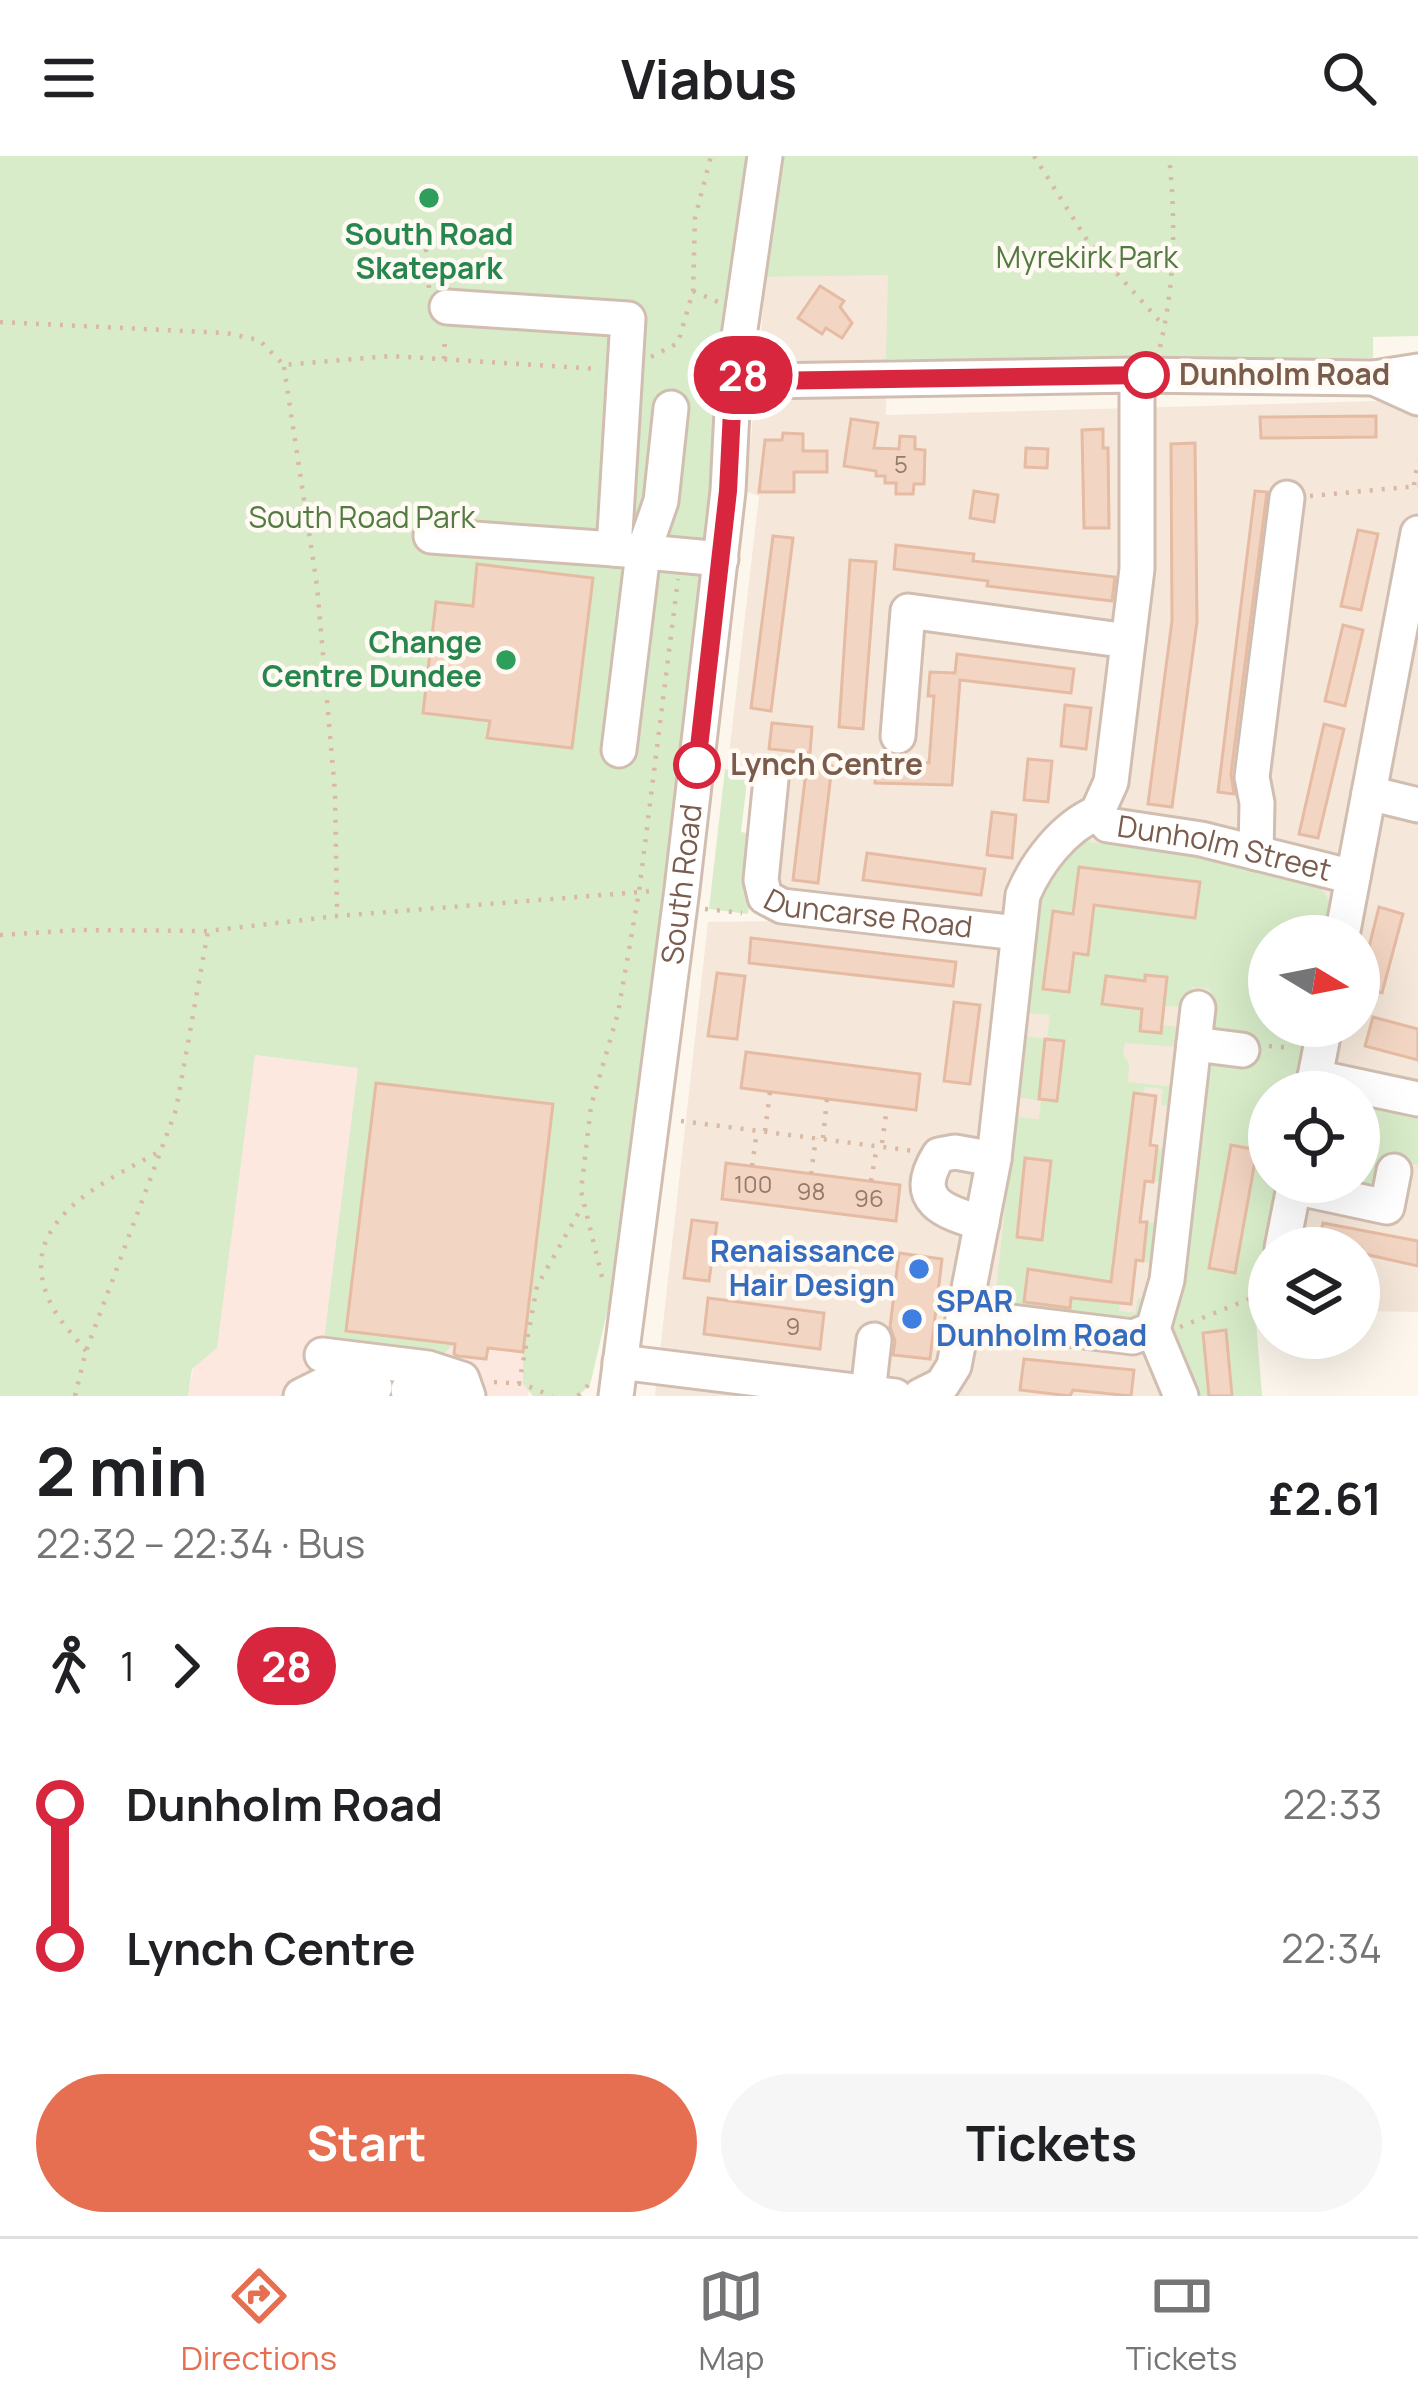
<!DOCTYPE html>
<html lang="en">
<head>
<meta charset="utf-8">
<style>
	:root { --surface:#fff; --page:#f6f6f6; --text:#202124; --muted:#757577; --line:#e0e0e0; --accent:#e76f51 }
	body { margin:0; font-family:Manrope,sans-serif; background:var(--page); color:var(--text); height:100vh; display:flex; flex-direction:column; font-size:45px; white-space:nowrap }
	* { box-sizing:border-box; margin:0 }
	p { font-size:39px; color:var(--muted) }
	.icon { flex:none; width:66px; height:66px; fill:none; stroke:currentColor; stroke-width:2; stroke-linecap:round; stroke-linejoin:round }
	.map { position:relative; height:1240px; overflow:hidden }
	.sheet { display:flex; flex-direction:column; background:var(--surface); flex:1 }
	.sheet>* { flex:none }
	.badge { padding:0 24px; border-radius:39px; font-size:42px; line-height:78px }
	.needle { width:78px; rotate:100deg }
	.buttons { position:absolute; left:1248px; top:759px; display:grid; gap:24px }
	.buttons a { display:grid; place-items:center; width:132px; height:132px; border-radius:50%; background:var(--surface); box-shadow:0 12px 48px #0002; font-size:60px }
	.map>.badge { position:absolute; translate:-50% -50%; box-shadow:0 0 0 6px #fff }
	.legs { display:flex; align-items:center; gap:18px; height:132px; padding:0 36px; font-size:39px }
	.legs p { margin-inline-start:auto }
	.overview { display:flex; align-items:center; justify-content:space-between; height:204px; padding:0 36px }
	h1 { font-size:66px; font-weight:700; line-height:90px }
	.button { display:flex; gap:24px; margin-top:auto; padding:24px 36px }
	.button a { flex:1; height:138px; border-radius:72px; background:var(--accent); color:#fff; font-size:48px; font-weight:700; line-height:138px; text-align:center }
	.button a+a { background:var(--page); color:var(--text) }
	ul { padding:0 36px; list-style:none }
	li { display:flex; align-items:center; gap:42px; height:144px; font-size:45px }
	li i { display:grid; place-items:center; width:18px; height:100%; margin:0 15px; background:currentColor }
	li i::after { content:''; width:30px; height:30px; margin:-15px; border:9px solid; border-radius:50%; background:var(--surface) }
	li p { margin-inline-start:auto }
	li:first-child i { background:linear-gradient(#0000 50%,currentColor 0) }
	li:last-child i { background:linear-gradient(currentColor 50%,#0000 0) }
	header { display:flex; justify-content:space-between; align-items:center; height:156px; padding:0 36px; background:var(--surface); font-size:54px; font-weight:700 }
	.tab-bar { display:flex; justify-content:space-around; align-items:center; height:168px; border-top:3px solid var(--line); background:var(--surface); font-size:33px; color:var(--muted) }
	.tab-bar a { display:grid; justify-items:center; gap:6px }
	.tab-bar .selected { color:var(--accent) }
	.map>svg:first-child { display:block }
	.residential { fill:#f5e8da; fill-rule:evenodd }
	.commercial { fill:#fde8e0 }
	.green { fill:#d8ecc9 }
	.building { fill:#f3d5c3; stroke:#e6bba3; stroke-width:3 }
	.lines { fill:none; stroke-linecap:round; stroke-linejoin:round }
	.minor-casing { stroke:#d1beb0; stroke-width:39 }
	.path { stroke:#d9b8a5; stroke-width:4.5; stroke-dasharray:3 9; stroke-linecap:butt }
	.minor { stroke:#fff; stroke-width:33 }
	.line-1-casing { stroke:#fff; stroke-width:27 }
	.line-1 { stroke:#d7263d; stroke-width:18 }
	.leisure-dot { fill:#2e9e5b; stroke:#fffaf3; stroke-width:4.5 }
	.stop-1-dot { fill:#fff; stroke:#d7263d; stroke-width:6 }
	.shop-dot { fill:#3f7fe0; stroke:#fffaf3; stroke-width:4.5 }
	.labels { text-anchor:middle; stroke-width:9; stroke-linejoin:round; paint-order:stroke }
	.number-label { font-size:24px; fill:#987a6a }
	.leisure-label { font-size:30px; font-weight:bold; fill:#27864d; stroke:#fffaf3 }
	.park-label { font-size:30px; fill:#537a41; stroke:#fffaf3 }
	.stop-label { font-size:30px; font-weight:bold; fill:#7a5c4d; stroke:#fffaf3; text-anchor:start }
	.street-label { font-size:30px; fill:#7a5c4d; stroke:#fffaf3 }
	.shop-label { font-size:30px; font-weight:bold; fill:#366cbe; stroke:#fffaf3; text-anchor:end }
</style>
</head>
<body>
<header><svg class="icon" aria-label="menu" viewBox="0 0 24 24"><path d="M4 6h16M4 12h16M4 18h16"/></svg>Viabus<svg class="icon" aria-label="search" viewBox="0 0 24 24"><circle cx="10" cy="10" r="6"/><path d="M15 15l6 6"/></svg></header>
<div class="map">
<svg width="1418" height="1240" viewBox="0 0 1418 1240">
	<rect width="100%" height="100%" fill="#fdf6ec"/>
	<!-- residential -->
	<path class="residential" d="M889 118 886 259 1377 245 1418 255V1156L1359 1155V1092H1269V1155L1255 1156 1262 1240H655L708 766 773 765 787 619 728 607 759 340 746 335 766 121ZM1269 780H1359V870H1269ZM1269 936H1359V1026H1269Z"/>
	<!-- commercial -->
	<polygon class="commercial" points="253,899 564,937 528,1240 188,1240"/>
	<!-- green -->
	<g class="green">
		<polygon points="0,0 750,0 658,917 639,915 610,1144 590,1229 578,1240 533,1240 523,1228 523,1196 552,948 376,927 346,1174 455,1188 434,1205 324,1184 358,912 255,899 217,1192 192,1213 188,1240 0,1240"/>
		<polygon points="779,0 1418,0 1418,180 1373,181 1373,202 886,203 888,119 766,121"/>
		<polygon points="725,613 748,617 741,676 757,679 748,758 709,753"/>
		<path d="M1080 685 1203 700 1314 727C1335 742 1331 757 1326 780H1269V870H1309L1297 936H1269V1026H1280L1255 1155 1262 1240H1193L1169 1164 1211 874 1210 833 1192 831 1188 851 1164 850 1162 869 1179 871 1177 891 1125 887 1123 899 1129 907 1128 926 1177 931 1175 951 1161 949 1163 933 1145 931 1143 939 1134 938 1127 994 1171 992 1166 1028 1124 1015 1118 1070 1127 1080 1146 1082 1148 1066 1163 1068 1158 1108 1143 1105 1144 1090 1109 1145 1120 1147 1119 1155 1135 1157 1138 1142 1147 1143 1146 1155 1133 1165 1003 1151 995 1143 1015 961 1039 963 1041 945 1018 941 1025 880 1047 883 1050 859 1028 857 1042 733Z"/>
		<polygon points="1359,947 1418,959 1418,1009 1395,1005 1366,1039 1331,1026 1359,1026"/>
	</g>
	<!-- building -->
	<g class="building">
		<polygon points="820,130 844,145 840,151 852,167 842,182 826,172 822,178 798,162"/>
		<polygon points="1376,260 1376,281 1261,282 1260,261"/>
		<polygon points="851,263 878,267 874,292 899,293 900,280 915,281 915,293 925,294 924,328 914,328 913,338 896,338 896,327 885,327 885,320 876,320 876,315 844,310"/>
		<polygon points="1103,273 1103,292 1108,292 1109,372 1084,372 1082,274"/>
		<polygon points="783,277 803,278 803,295 827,295 827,316 794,316 794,336 759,336 765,284 782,284"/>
		<polygon points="1195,287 1197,466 1172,651 1148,648 1172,465 1171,288"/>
		<polygon points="1026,292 1048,293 1047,312 1025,311"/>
		<polygon points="974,335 998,339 994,366 970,362"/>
		<polygon points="1255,335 1267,336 1231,618 1234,638 1218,636"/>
		<polygon points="1358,374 1378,378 1361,454 1341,450"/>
		<polygon points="773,380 793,382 771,555 751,552"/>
		<polygon points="896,389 974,398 973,405 1115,421 1112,445 987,430 988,425 894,413"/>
		<polygon points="850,404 876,406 863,573 839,571"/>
		<polygon points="477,408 593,422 572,592 487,582 490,565 423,557 436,446 473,450"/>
		<polygon points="1343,469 1363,474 1345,550 1325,545"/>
		<polygon points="957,498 1074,513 1071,537 960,524 952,629 875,627 877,603 929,607 934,540 928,540 930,516 955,517"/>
		<polygon points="1065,549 1091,552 1086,593 1061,590"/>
		<polygon points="772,567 812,571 810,597 769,593"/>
		<polygon points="1324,568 1344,573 1318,682 1299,678"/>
		<polygon points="1028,603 1052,605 1048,646 1024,644"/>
		<polygon points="807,607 832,610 818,727 793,724"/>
		<polygon points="992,656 1016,659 1012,702 987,699"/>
		<polygon points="867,697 985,713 981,739 863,724"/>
		<polygon points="1079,711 1200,726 1195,762 1094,749 1088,799 1074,797 1069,836 1043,833 1053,755 1073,758"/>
		<polygon points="1379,751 1403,758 1382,837 1359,831"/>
		<polygon points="751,782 956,806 953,830 749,807"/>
		<polygon points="717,817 745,820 737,883 708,880"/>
		<polygon points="1145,819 1167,821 1161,877 1140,875 1142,853 1102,848 1106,820 1145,825"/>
		<polygon points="954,846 980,849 970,928 944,925"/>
		<polygon points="1373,861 1418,873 1418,904 1365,890"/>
		<polygon points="1045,883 1064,885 1057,945 1039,943"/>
		<polygon points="746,896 920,918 916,954 741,932"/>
		<polygon points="376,927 553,948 523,1196 488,1192 486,1203 458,1200 454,1198 455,1188 346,1175"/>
		<polygon points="1134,937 1156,940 1150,989 1157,990 1153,1026 1145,1025 1140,1066 1147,1066 1143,1105 1136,1104 1131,1148 1071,1142 1070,1152 1024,1146 1028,1113 1111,1126"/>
		<polygon points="1231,989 1257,994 1235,1117 1209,1112"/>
		<polygon points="1025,1002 1051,1005 1042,1084 1017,1081"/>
		<polygon points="726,1007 900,1029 896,1065 722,1043"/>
		<polygon points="692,1064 717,1067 709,1125 684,1122"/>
		<polygon points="1323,1067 1418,1085 1418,1110 1360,1097 1361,1092 1318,1088"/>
		<polygon points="899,1097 942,1103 930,1203 893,1199 895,1185 890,1171"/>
		<polygon points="708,1142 824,1157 820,1193 704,1178"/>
		<polygon points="1226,1174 1232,1240 1209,1240 1203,1177"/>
		<polygon points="1024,1203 1134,1214 1131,1240 1073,1234 1070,1240 1020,1234"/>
	</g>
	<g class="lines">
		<!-- minor casing -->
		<g class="minor-casing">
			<g id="minor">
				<polyline points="447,151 628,163 614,393 721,403"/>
				<polyline points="734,215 757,225 1137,219 1374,222 1418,215"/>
				<polyline points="1374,222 1418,242"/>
				<polyline points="431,380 614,393"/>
				<polyline points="898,580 908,455 1128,485"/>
				<polyline points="619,594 643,397 661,345 671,252"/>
				<path id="s1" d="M771 623 761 724 765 741 782 750 1018 777"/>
				<polyline points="1369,637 1418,649"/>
				<path id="s2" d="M1097 657 1108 669 1201 683 1353 721"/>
				<polyline points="1256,697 1257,647 1252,621 1287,342"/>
				<polyline points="1342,780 1418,377"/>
				<polyline points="1194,888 1242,894"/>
				<polyline points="1315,921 1418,943"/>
				<polyline points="1312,936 1325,870"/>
				<polyline points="1294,1031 1387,1051 1394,1015"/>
				<path d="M982 1067C944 1056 910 1045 939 999L955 996 994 1003"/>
				<polyline points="1282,1092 1295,1026"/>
				<polyline points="963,1155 987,1163 1133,1181 1153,1173 1167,1124 1198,852"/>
				<polyline points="1153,1173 1181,1240"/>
				<polyline points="322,1199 428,1212 462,1223 468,1240"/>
				<polyline points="620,1206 895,1240"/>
				<polyline points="408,1234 437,1240"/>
				<polyline points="868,1237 874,1184"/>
				<polyline points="301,1240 329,1226 375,1231"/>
				<path id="s3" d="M616 1240 682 733 728 335 734 215 765 0"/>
				<path d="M920 1240 942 1229 954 1210 994 1003 1023 739C1037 706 1064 671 1097 657L1111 626 1137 413V219"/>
			</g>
		</g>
		<!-- path -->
		<g class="path">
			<polyline points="1034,0 1087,84 1165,171"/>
			<polyline points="426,93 429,133"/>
			<polyline points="693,135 718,146"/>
			<polyline points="0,166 226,177 259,184 284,209 390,200 600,213"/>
			<path d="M1160 191C1175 126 1176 66 1169 0"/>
			<polyline points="651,201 678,187 693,135 695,62 711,0"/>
			<polyline points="444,203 445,179"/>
			<polyline points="284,211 317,430 335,636 337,760"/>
			<polyline points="1414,329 1418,305"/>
			<polyline points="1310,340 1418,330"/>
			<polyline points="705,753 742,757"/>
			<polyline points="0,779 78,774 208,775 337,760 653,735"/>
			<polyline points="1269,890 1293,892"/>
			<polyline points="681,965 914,995"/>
			<polyline points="765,975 770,936"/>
			<polyline points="823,982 827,943"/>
			<polyline points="882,987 887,951"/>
			<polyline points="752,1010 757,975"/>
			<polyline points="811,1018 816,982"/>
			<polyline points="871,1025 877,990"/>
			<polyline points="602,1121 581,1035 591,950 618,857 639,736 678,423"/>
			<polyline points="1180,1171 1269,1135"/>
			<path d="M86 1195C75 1181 60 1166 52 1150 9 1067 103 1027 162 994"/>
			<polyline points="494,1226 523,1228 552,1240"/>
			<polyline points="519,1228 537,1130 583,1049"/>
			<polyline points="75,1240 86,1195 176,954 208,775"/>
			<polyline points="578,1240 590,1227"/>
		</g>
		<!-- minor -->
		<use href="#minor" class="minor"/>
	</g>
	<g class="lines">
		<!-- line-1 casing -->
		<g class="line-1-casing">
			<polyline id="line-1" points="697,609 728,335 734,215 757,225 1146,219"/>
		</g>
		<!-- line-1 -->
		<use href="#line-1" class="line-1"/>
	</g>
	<!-- markers -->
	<g class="leisure-dot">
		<circle cx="429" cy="42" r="12"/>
		<circle cx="506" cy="504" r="12"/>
	</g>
	<g class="stop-1-dot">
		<circle cx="1146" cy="219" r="21"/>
		<circle cx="697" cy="609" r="21"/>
	</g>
	<g class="shop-dot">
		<circle cx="919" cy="1113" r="12"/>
		<circle cx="912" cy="1163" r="12"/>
	</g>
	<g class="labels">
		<!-- number labels -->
		<g class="number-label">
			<text x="901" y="317">5</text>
			<text x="753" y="1037">100</text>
			<text x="811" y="1044">98</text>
			<text x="869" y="1051">96</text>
			<text x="793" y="1179">9</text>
		</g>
		<!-- leisure labels -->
		<g class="leisure-label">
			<text x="429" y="89">South Road<tspan x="429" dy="34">Skatepark</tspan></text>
			<text x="482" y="497" text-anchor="end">Change<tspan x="482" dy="34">Centre Dundee</tspan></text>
		</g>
		<!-- park labels -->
		<g class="park-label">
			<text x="1087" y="112">Myrekirk Park</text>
			<text x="362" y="372">South Road Park</text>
		</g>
		<!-- stop labels -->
		<g class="stop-label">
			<text x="1179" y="229">Dunholm Road</text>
			<text x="730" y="619">Lynch Centre</text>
		</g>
		<!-- street labels -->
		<g class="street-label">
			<text dy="10" stroke="none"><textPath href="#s2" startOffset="135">Dunholm Street</textPath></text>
			<text dy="10" stroke="none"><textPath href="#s3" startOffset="516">South Road</textPath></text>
			<text dy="10" stroke="none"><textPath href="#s1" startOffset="225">Duncarse Road</textPath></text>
		</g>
		<!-- shop labels -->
		<g class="shop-label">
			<text x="895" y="1106">Renaissance<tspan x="895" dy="34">Hair Design</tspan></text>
			<text x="936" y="1156" text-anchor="start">SPAR<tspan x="936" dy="34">Dunholm Road</tspan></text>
		</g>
	</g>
</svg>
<div class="buttons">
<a><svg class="needle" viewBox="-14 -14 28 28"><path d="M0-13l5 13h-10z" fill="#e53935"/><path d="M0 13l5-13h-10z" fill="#757577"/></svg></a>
<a><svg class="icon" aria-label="locate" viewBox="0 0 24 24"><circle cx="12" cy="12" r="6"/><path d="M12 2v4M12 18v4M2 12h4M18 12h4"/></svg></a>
<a><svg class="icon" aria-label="layers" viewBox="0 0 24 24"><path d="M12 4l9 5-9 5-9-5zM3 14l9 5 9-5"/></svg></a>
</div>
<b class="badge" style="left:743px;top:219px;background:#d7263d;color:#fff">28</b>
</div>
<section class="sheet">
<div class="overview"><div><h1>2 min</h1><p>22:32 – 22:34 · Bus</p></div><b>£2.61</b></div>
<div class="legs"><svg class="icon" aria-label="walk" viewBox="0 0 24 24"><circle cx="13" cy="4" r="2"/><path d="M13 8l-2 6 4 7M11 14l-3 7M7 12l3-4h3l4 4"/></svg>1<svg class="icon" aria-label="forward" viewBox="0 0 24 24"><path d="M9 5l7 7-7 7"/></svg><b class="badge" style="background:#d7263d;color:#fff">28</b></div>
<ul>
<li><i style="color:#d7263d"></i><b>Dunholm Road</b><p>22:33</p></li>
<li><i style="color:#d7263d"></i><b>Lynch Centre</b><p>22:34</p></li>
</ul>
<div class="button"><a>Start</a><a>Tickets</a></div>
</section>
<nav class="tab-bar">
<a class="selected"><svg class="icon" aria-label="directions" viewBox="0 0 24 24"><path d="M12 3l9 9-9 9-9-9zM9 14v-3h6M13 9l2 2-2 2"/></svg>Directions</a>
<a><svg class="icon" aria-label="map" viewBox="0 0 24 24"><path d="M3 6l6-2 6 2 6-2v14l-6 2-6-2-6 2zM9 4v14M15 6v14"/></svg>Map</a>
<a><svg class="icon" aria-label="tickets" viewBox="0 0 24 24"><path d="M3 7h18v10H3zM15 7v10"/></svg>Tickets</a>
</nav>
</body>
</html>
